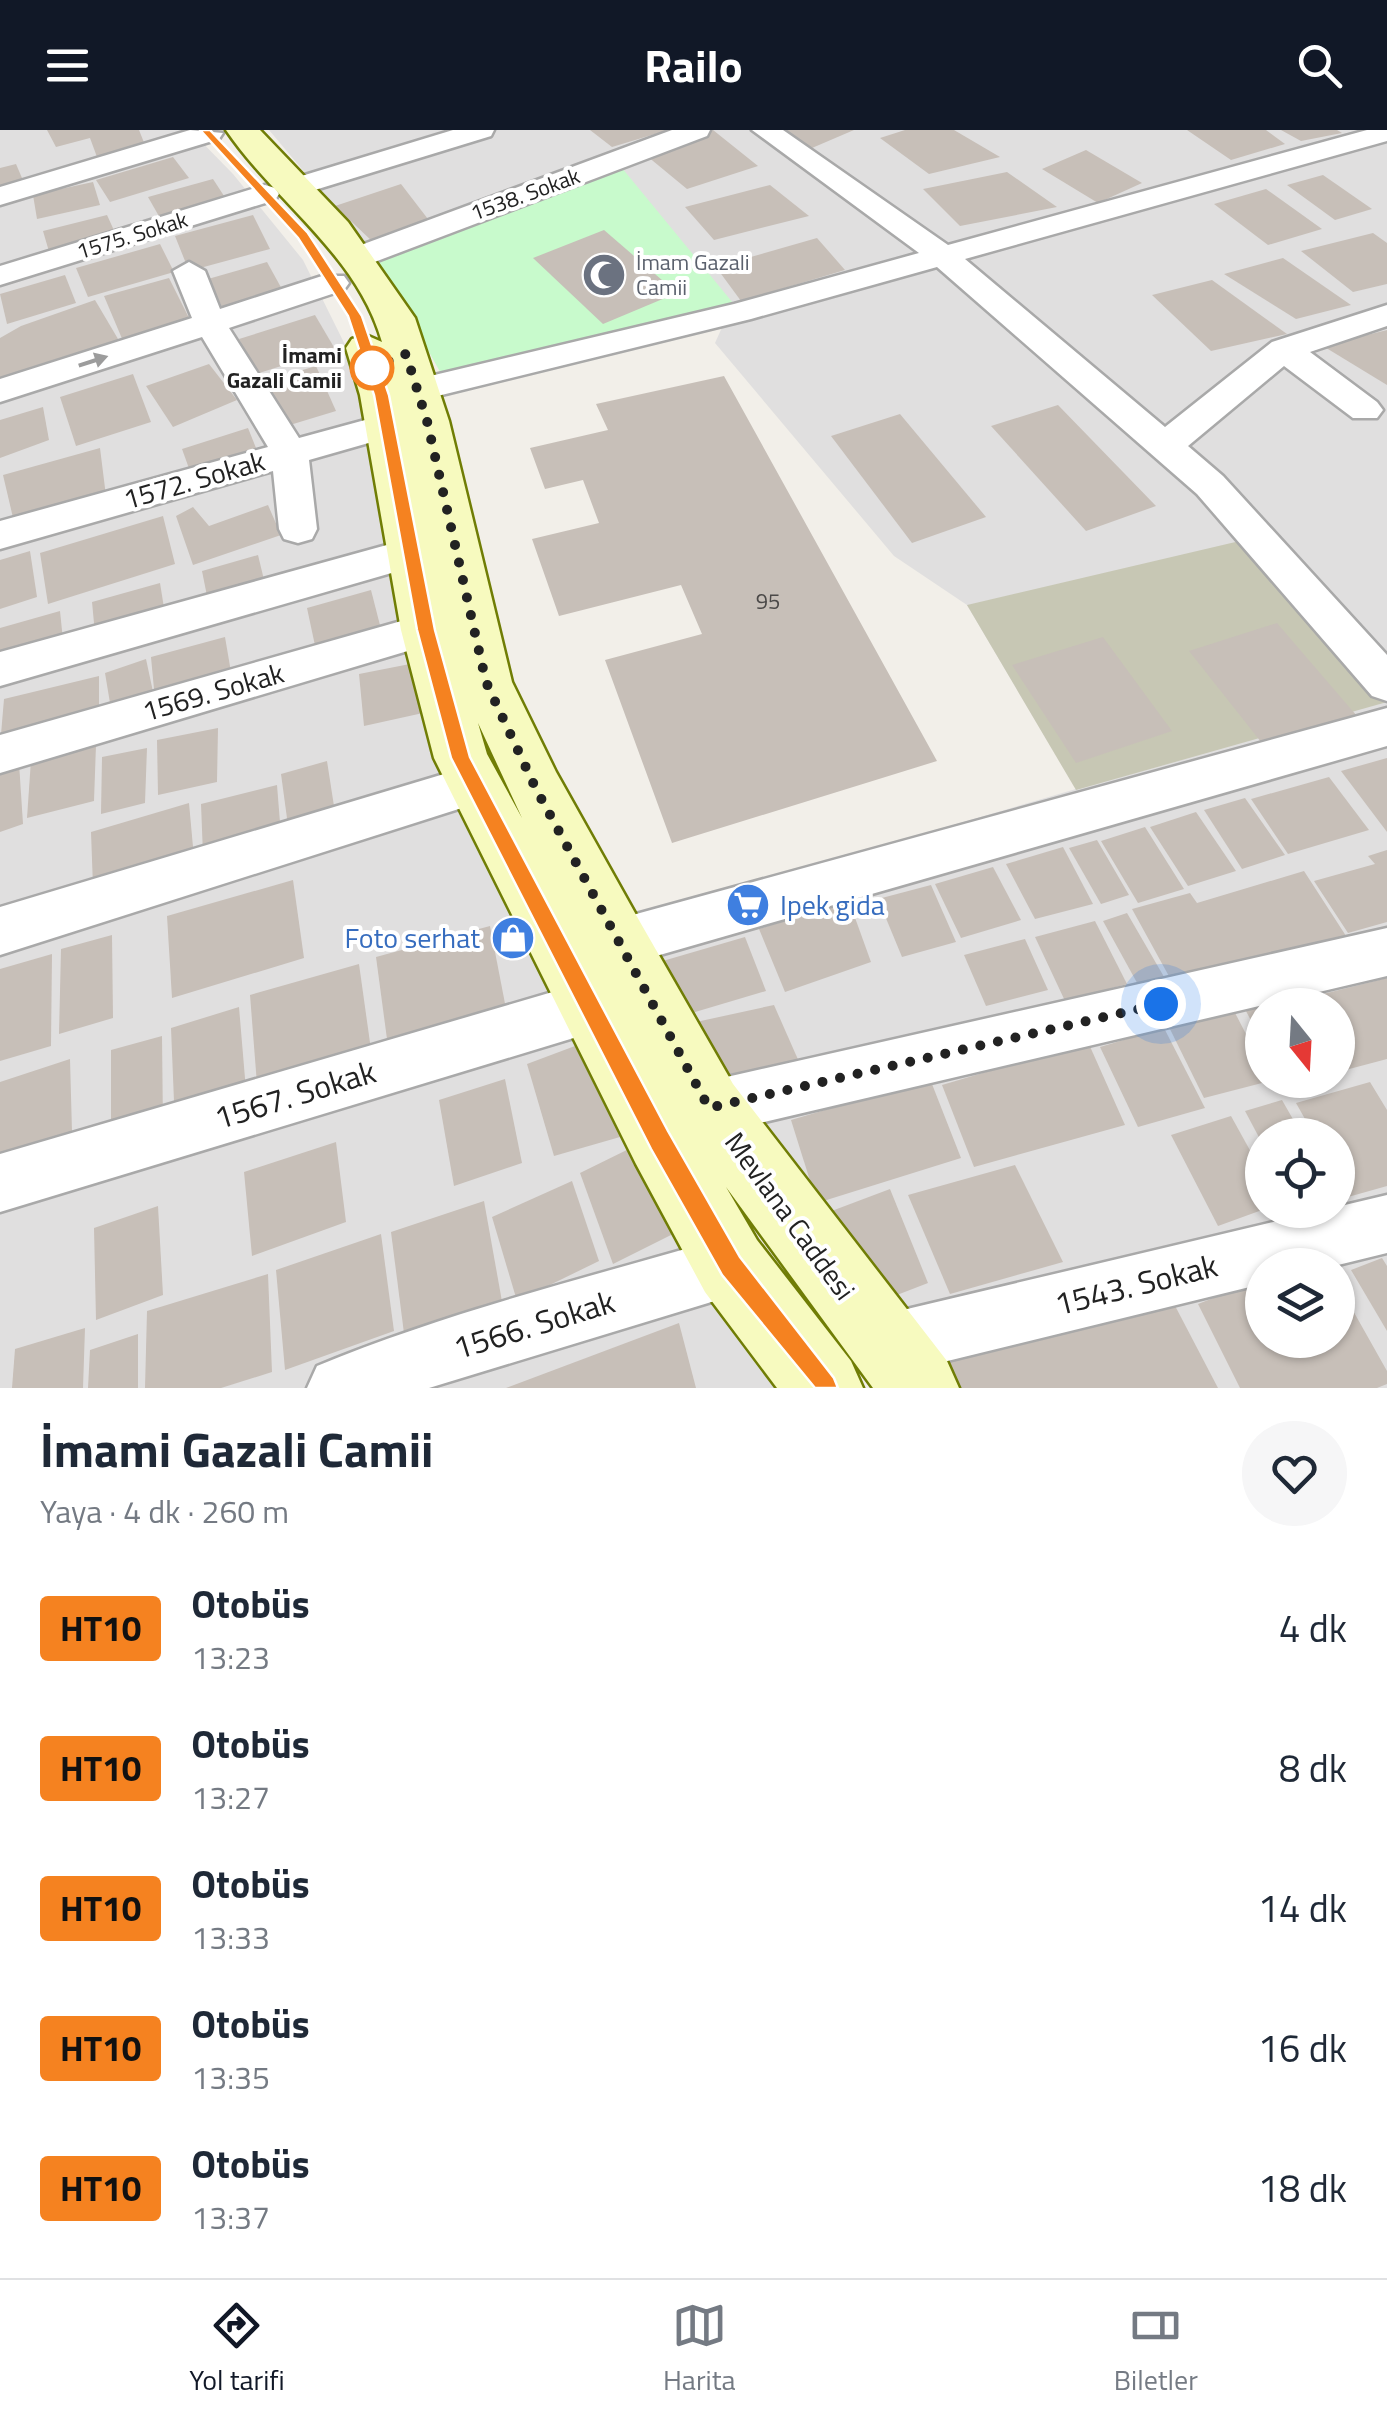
<!DOCTYPE html>
<html lang="tr">
<head>
<meta charset="utf-8">
<style>
	:root { --surface:#fff; --page:#f6f6f7; --text:#1f2937; --muted:#747a83; --line:#e0e1e3; --accent:#111827 }
	body { margin:0; font-family:"Titillium Web",sans-serif; background:var(--page); color:var(--text); height:100vh; display:flex; flex-direction:column; font-size:38px; white-space:nowrap }
	* { box-sizing:border-box; margin:0 }
	p { font-size:32px; color:var(--muted) }
	.icon { flex:none; width:55px; height:55px; fill:none; stroke:currentColor; stroke-width:2; stroke-linecap:round; stroke-linejoin:round }
	.map { position:relative; height:1258px; overflow:hidden }
	.sheet { display:flex; flex-direction:column; background:var(--surface); flex:1 }
	.sheet>* { flex:none }
	.badge { padding:0 20px; border-radius:8px; font-size:35px; line-height:65px }
	.needle { width:65px; rotate:162deg }
	.controls { position:absolute; left:1245px; top:858px; display:grid; gap:20px }
	.controls a { display:grid; place-items:center; width:110px; height:110px; border-radius:50%; background:var(--surface); box-shadow:0 2px 8px #0004; font-size:50px }
	.you { position:absolute; width:50px; height:50px; margin:-25px; border:8px solid #fff; border-radius:50%; background:#1a73e8; box-shadow:0 0 0 15px #1a73e833 }
	.map>.badge { position:absolute; translate:-50% -50%; box-shadow:0 0 0 5px #fff }
	.round { display:grid; place-items:center; flex:none; width:105px; height:105px; border-radius:52px; background:var(--page) }
	.headline { display:flex; align-items:center; justify-content:space-between; height:170px; padding:0 40px }
	h1 { font-size:48px; font-weight:700; line-height:75px }
	ul { padding:0; list-style:none }
	li { display:flex; align-items:center; gap:30px; height:140px; padding:0 40px }
	li div { flex:1 }
	li b { display:block; font-size:38px }
	li em { font-style:normal }
	li .badge { min-width:110px; font-weight:700; text-align:center }
	header { display:flex; justify-content:space-between; align-items:center; height:130px; padding:0 40px; background:var(--accent); color:#fff; font-size:45px; font-weight:700 }
	.tabs { display:flex; justify-content:space-around; align-items:center; height:140px; border-top:2px solid var(--line); background:var(--surface); font-size:28px; color:var(--muted) }
	.tabs a { display:grid; justify-items:center; gap:5px }
	.tabs .selected { color:var(--accent) }
	.map>svg:first-child { display:block }
	.residential { fill:#e0dfdf; fill-rule:evenodd }
	.construction { fill:#c7c7b4 }
	.park { fill:#c8facc }
	.building { fill:#c7bfb8 }
	.lines { fill:none; stroke-linecap:round; stroke-linejoin:round }
	.street-casing { stroke:#a9a9a9; stroke-width:5 }
	.secondary-casing { stroke:#707d05; stroke-width:5 }
	.street { fill:#fff; fill-rule:evenodd }
	.secondary { fill:#f7fabf; fill-rule:evenodd }
	.oneway { fill:#9c9c9c }
	.line { fill:#f58220; stroke:#fff; stroke-width:2.5 }
	.walk { stroke:#222; stroke-width:10; stroke-dasharray:0 18 }
	.stop-dot { fill:#fff; stroke:#f58220; stroke-width:5 }
	.labels { text-anchor:middle; stroke-width:8; stroke-linejoin:round; paint-order:stroke }
	.far-street-label { font-size:22px; fill:#222; stroke:#fff }
	.far-worship-label { font-size:22px; fill:#5b616d; stroke:#fff; text-anchor:start }
	.far-stop-label { font-size:22px; font-weight:bold; fill:#222; stroke:#fff; text-anchor:end }
	.number-label { font-size:22px; fill:#4b4948 }
	.street-label { font-size:28px; fill:#222; stroke:#fff }
	.shop-label { font-size:28px; fill:#366cbe; stroke:#fff; text-anchor:start }
	.near-street-label { font-size:32px; fill:#222; stroke:#fff }
</style>
</head>
<body>
<header><svg class="icon" aria-label="menu" viewBox="0 0 24 24"><path d="M4 6h16M4 12h16M4 18h16"/></svg>Railo<svg class="icon" aria-label="search" viewBox="0 0 24 24"><circle cx="10" cy="10" r="6"/><path d="M15 15l6 6"/></svg></header>
<div class="map">
<svg width="1387" height="1258" viewBox="0 0 1387 1258">
	<rect width="100%" height="100%" fill="#f2efe9"/>
	<!-- residential -->
	<g class="residential">
		<polygon points="0,0 190,0 233,44 303,130 364,253 442,634 787,1258 0,1258"/>
		<path d="M269 0H1387V1258H949L714 940 633 789 1076 659 967 475 894 426 715 213 733 173 375 126ZM1262 875H1338V950H1262ZM1262 1005H1338V1080H1262ZM1262 1135H1338V1210H1262Z"/>
	</g>
	<!-- construction -->
	<polygon class="construction" points="1244,410 1387,572 1076,660 967,475"/>
	<!-- park -->
	<polygon class="park" points="622,38 733,173 443,247 375,126"/>
	<!-- building -->
	<g class="building">
		<polygon points="47,0 139,0 145,15 97,27 90,8 56,17"/>
		<polygon points="590,0 665,0 665,1 612,17"/>
		<polygon points="713,0 758,36 687,59 647,26"/>
		<polygon points="771,0 854,0 805,21"/>
		<polygon points="905,0 954,0 1000,27 929,44 880,8"/>
		<polygon points="1187,0 1266,0 1285,14 1231,30"/>
		<polygon points="1281,0 1337,0 1342,3 1301,11"/>
		<polygon points="1086,20 1142,53 1098,73 1042,39"/>
		<polygon points="173,27 189,48 110,72 96,50"/>
		<polygon points="16,34 25,55 0,62 0,38"/>
		<polygon points="1007,42 1057,77 960,96 923,59"/>
		<polygon points="1323,45 1372,79 1335,90 1287,55"/>
		<polygon points="213,49 226,69 160,88 148,67"/>
		<polygon points="93,52 100,75 37,89 33,65"/>
		<polygon points="401,54 431,93 374,113 335,76"/>
		<polygon points="770,55 809,86 714,110 685,77"/>
		<polygon points="1266,59 1322,99 1268,115 1214,74"/>
		<polygon points="107,85 117,107 50,125 43,101"/>
		<polygon points="253,85 270,119 189,141 175,106"/>
		<polygon points="604,100 677,163 603,194 533,128"/>
		<polygon points="1373,103 1387,113 1387,154 1353,162 1301,121"/>
		<polygon points="817,108 845,140 741,171 716,137"/>
		<polygon points="160,114 174,142 88,167 76,138"/>
		<polygon points="1283,128 1351,175 1296,189 1224,144"/>
		<polygon points="267,132 283,161 223,179 208,149"/>
		<polygon points="65,145 76,173 7,194 0,164"/>
		<polygon points="169,148 190,190 123,211 104,166"/>
		<polygon points="1212,150 1287,204 1211,221 1152,165"/>
		<polygon points="95,170 121,214 0,257 0,208 21,196"/>
		<polygon points="315,185 335,219 256,244 239,209"/>
		<polygon points="1387,200 1387,255 1323,216"/>
		<polygon points="209,234 237,270 173,297 146,256"/>
		<polygon points="316,236 336,281 280,298 262,252"/>
		<polygon points="133,244 151,292 76,316 60,267"/>
		<polygon points="724,246 937,631 672,713 605,530 702,504 681,455 559,486 532,409 599,393 583,350 545,359 530,318 608,300 596,274"/>
		<polygon points="1058,275 1156,376 1086,401 991,296"/>
		<polygon points="43,277 49,310 0,328 0,290"/>
		<polygon points="900,284 986,387 912,413 831,306"/>
		<polygon points="248,298 258,323 191,344 182,319"/>
		<polygon points="100,318 106,366 14,392 3,345"/>
		<polygon points="268,375 281,405 193,435 176,386 193,377 209,396"/>
		<polygon points="163,386 175,434 48,474 40,423"/>
		<polygon points="30,421 37,467 0,479 0,430"/>
		<polygon points="258,425 265,454 208,471 202,441"/>
		<polygon points="160,453 165,484 95,504 92,472"/>
		<polygon points="371,460 383,507 317,525 307,478"/>
		<polygon points="60,481 63,510 0,528 0,498"/>
		<polygon points="1277,493 1357,586 1265,617 1189,521"/>
		<polygon points="225,507 232,548 155,570 151,527"/>
		<polygon points="1103,507 1172,601 1076,633 1012,535"/>
		<polygon points="146,529 155,571 112,585 105,543"/>
		<polygon points="415,533 423,583 364,596 359,544"/>
		<polygon points="99,546 99,592 0,616 4,569"/>
		<polygon points="218,598 217,652 158,665 157,610"/>
		<polygon points="96,615 94,671 27,688 31,630"/>
		<polygon points="147,618 145,673 101,684 102,627"/>
		<polygon points="1387,628 1387,702 1341,641"/>
		<polygon points="327,631 336,689 289,703 281,644"/>
		<polygon points="19,633 23,694 0,702 0,639"/>
		<polygon points="1329,647 1369,700 1288,724 1251,669"/>
		<polygon points="277,655 281,705 203,725 201,674"/>
		<polygon points="1245,668 1285,725 1242,739 1204,680"/>
		<polygon points="189,673 194,728 93,757 91,702"/>
		<polygon points="1196,682 1236,741 1188,756 1150,697"/>
		<polygon points="1145,697 1184,759 1138,773 1101,711"/>
		<polygon points="1097,710 1129,765 1101,774 1069,718"/>
		<polygon points="1063,717 1093,774 1035,789 1006,734"/>
		<polygon points="1387,720 1387,792 1348,803 1314,751 1375,734 1368,726"/>
		<polygon points="993,737 1021,790 961,808 935,754"/>
		<polygon points="1304,741 1348,809 1287,826 1284,820 1176,859 1132,779 1190,763 1197,773"/>
		<polygon points="293,750 304,828 172,868 167,786"/>
		<polygon points="931,755 956,812 902,827 878,769"/>
		<polygon points="849,771 871,832 785,862 759,799"/>
		<polygon points="1127,783 1167,852 1141,860 1103,791"/>
		<polygon points="1095,791 1127,854 1065,871 1035,807"/>
		<polygon points="490,796 508,889 389,924 376,827"/>
		<polygon points="112,805 113,888 59,904 61,819"/>
		<polygon points="745,807 766,861 675,888 649,835"/>
		<polygon points="1025,809 1048,860 986,876 964,825"/>
		<polygon points="52,824 51,916 0,931 0,839"/>
		<polygon points="359,834 373,934 258,967 250,865"/>
		<polygon points="1387,848 1387,929 1338,942 1338,875 1279,875"/>
		<polygon points="774,875 800,934 713,950 687,894"/>
		<polygon points="239,877 247,972 175,996 171,898"/>
		<polygon points="1232,877 1262,935 1262,953 1204,968 1167,893"/>
		<polygon points="1262,877 1262,912 1246,881"/>
		<polygon points="1164,898 1205,978 1138,997 1100,917"/>
		<polygon points="162,906 163,997 111,1013 111,920"/>
		<polygon points="1088,912 1125,995 974,1037 942,955"/>
		<polygon points="575,916 620,1007 554,1026 527,934"/>
		<polygon points="70,929 72,1002 33,1015 0,1041 0,952"/>
		<polygon points="505,949 522,1033 454,1056 439,970"/>
		<polygon points="930,949 961,1028 817,1073 791,990"/>
		<polygon points="1370,952 1387,980 1387,1056 1348,1067 1338,1048 1338,1005 1314,1005 1296,973"/>
		<polygon points="1282,970 1302,1005 1262,1005 1262,1013 1245,981"/>
		<polygon points="1231,986 1262,1042 1262,1080 1218,1096 1171,1005"/>
		<polygon points="336,1012 346,1092 252,1126 244,1042"/>
		<polygon points="639,1014 675,1103 613,1134 580,1043"/>
		<polygon points="1015,1035 1063,1132 950,1164 908,1065"/>
		<polygon points="572,1051 599,1131 517,1171 492,1087"/>
		<polygon points="890,1059 928,1153 884,1170 821,1085"/>
		<polygon points="484,1071 503,1177 405,1211 391,1102"/>
		<polygon points="158,1076 163,1165 96,1190 94,1098"/>
		<polygon points="381,1104 394,1201 285,1240 276,1140"/>
		<polygon points="1382,1128 1387,1136 1387,1201 1351,1140"/>
		<polygon points="268,1144 272,1242 221,1258 145,1258 147,1181"/>
		<polygon points="1262,1149 1262,1210 1338,1210 1338,1154 1387,1241 1387,1254 1377,1258 1240,1258 1198,1174"/>
		<polygon points="1172,1170 1218,1258 954,1258 934,1235"/>
		<polygon points="679,1193 696,1258 506,1258"/>
		<polygon points="85,1198 83,1258 12,1258 15,1219"/>
		<polygon points="138,1204 138,1258 88,1258 90,1220"/>
	</g>
	<g class="lines">
		<!-- street casing -->
		<g class="street-casing">
			<g id="street">
				<polygon points="190,0 223,3 219,9 0,75 0,57"/>
				<polygon points="453,0 494,0 491,6 305,63 285,63 281,57 285,51"/>
				<polygon points="672,0 710,0 707,6 364,136 353,138 338,129 342,122"/>
				<polygon points="752,0 783,0 948,115 1367,0 1387,0 1387,11 965,129 1165,297 1272,212 1387,175 1387,196 1310,222 1377,272 1383,280 1377,288 1353,288 1284,236 1188,316 1223,346 1387,525 1387,571 1372,566 1197,364 937,137 751,189 417,271 405,268 400,260 405,252 734,174 919,123"/>
				<polygon points="265,55 275,58 279,64 275,70 0,155 0,136"/>
				<polygon points="189,132 205,141 220,179 322,146 344,146 349,153 344,160 229,198 299,308 387,284 400,288 405,296 400,304 309,330 317,399 312,409 298,413 284,409 279,399 273,341 0,419 0,391 268,317 202,207 0,272 0,249 192,188 173,141"/>
				<polygon points="412,408 426,413 432,423 426,433 0,556 0,522"/>
				<polygon points="426,484 441,489 447,500 441,511 0,643 0,605"/>
				<polygon points="1387,578 1387,616 618,837 600,830 593,813 600,796 618,789"/>
				<polygon points="474,635 490,641 497,655 490,669 0,825 0,777"/>
				<polygon points="1387,798 1387,846 709,1005 690,997 682,978 690,959 709,951"/>
				<polygon points="590,851 608,859 616,877 608,895 590,903 0,1082 0,1024"/>
				<polygon points="1387,1065 1387,1123 1338,1135 1262,1135 1262,1154 886,1246 864,1237 855,1215 864,1193 886,1184"/>
				<path d="M731 1106 752 1115 761 1136 752 1157 731 1166 429 1258H307L317 1236C450 1181 593 1146 731 1106Z"/>
			</g>
		</g>
		<!-- secondary casing -->
		<g class="secondary-casing">
			<path id="secondary" d="M226 0H260L348 92 415 188 449 291 512 552 556 642 640 792 733 954 947 1231 959 1258H873L726 1057 757 1110 851 1231 863 1258H777L705 1162 636 1034 434 628 401 500 360 265 346 218 352 209 366 205 382 212C357 124 275 72 226 0ZM478 593 522 688 487 624Z"/>
		</g>
		<!-- street -->
		<use href="#street" class="street"/>
		<!-- secondary -->
		<use href="#secondary" class="secondary"/>
	</g>
	<!-- one-way arrows -->
	<defs><path id="oneway-solid" d="M-6-.8H1V-3.2L6.5 0L1 3.2V.8H-6Z" transform="scale(2.5)"/></defs>
	<use class="oneway" href="#oneway-solid" transform="translate(93 231) rotate(-18)"/>
	<!-- line -->
	<polygon class="line" points="200,0 210,0 308,103 362,186 389,265 435,500 470,627 668,1001 740,1127 834,1248 838,1258 815,1258 722,1145 651,1019 451,628 417,500 374,265 348,186 298,108"/>
	<g class="lines">
		<!-- walk -->
		<polyline class="walk" points="372,238 406,224 427,291 486,552 536,659 709,978 1161,874"/>
	</g>
	<!-- icons -->
	<defs>
		<g id="mosque-disc" transform="scale(2.25)"><circle r="9.5" fill="#6b7280" stroke="#fff"/><path d="M3.5-4.9A6 6 0 1 0 3.5 4.9A5 5 0 1 1 3.5-4.9Z" fill="#fff"/></g>
		<g id="supermarket-disc" transform="scale(2.25)"><circle r="9.5" fill="#3f7fe0" stroke="#fff"/><path d="M-6-5.5h2.5l.6 2H6L4.5 2H-2.5L-4.4-4H-6ZM-1.5 3.2a1.3 1.3 0 1 0 .1 0ZM3 3.2a1.3 1.3 0 1 0 .1 0Z" fill="#fff"/></g>
		<g id="shop-disc" transform="scale(2.25)"><circle r="9.5" fill="#3f7fe0" stroke="#fff"/><path d="M-5-2.5h2.3a2.7 3.5 0 0 1 5.4 0H5L5.5 6h-11ZM-1.5-2.5h3a1.5 2.3 0 0 0-3 0Z" fill="#fff"/></g>
	</defs>
	<g fill-rule="evenodd">
		<use href="#mosque-disc" x="604" y="145"/>
		<use href="#supermarket-disc" x="748" y="775"/>
		<use href="#shop-disc" x="513" y="808"/>
	</g>
	<!-- markers -->
	<circle class="stop-dot" cx="372" cy="238" r="20"/>
	<g class="labels">
		<!-- far-street labels -->
		<g class="far-street-label">
			<text transform="translate(525 64) rotate(-20)" y="8">1538. Sokak</text>
			<text transform="translate(132 105) rotate(-17)" y="8">1575. Sokak</text>
		</g>
		<!-- far-worship labels -->
		<g class="far-worship-label">
			<text x="636" y="140">İmam Gazali<tspan x="636" dy="25">Camii</tspan></text>
		</g>
		<!-- far-stop labels -->
		<g class="far-stop-label">
			<text x="342" y="233">İmami<tspan x="342" dy="25">Gazali Camii</tspan></text>
		</g>
		<!-- number labels -->
		<g class="number-label">
			<text x="768" y="479">95</text>
		</g>
		<!-- street labels -->
		<g class="street-label">
			<text transform="translate(194 350) rotate(-16)" y="10">1572. Sokak</text>
			<text transform="translate(213 562) rotate(-16)" y="10">1569. Sokak</text>
			<text transform="translate(790 1086) rotate(54)" y="10">Mevlana Caddesi</text>
		</g>
		<!-- shop labels -->
		<g class="shop-label">
			<text x="780" y="785">Ipek gida</text>
			<text x="480" y="818" text-anchor="end">Foto serhat</text>
		</g>
		<!-- near-street labels -->
		<g class="near-street-label">
			<text transform="translate(295 965) rotate(-17)" y="11">1567. Sokak</text>
			<text transform="translate(1136 1155) rotate(-14)" y="11">1543. Sokak</text>
			<text transform="translate(534 1195) rotate(-17)" y="11">1566. Sokak</text>
		</g>
	</g>
</svg>
<div class="controls">
<a><svg class="needle" viewBox="-14 -14 28 28"><path d="M0-13l5 13h-10z" fill="#e53935"/><path d="M0 13l5-13h-10z" fill="#747a83"/></svg></a>
<a><svg class="icon" aria-label="locate" viewBox="0 0 24 24"><circle cx="12" cy="12" r="6"/><path d="M12 2v4M12 18v4M2 12h4M18 12h4"/></svg></a>
<a><svg class="icon" aria-label="layers" viewBox="0 0 24 24"><path d="M12 4l9 5-9 5-9-5zM3 14l9 5 9-5"/></svg></a>
</div>
<div class="you" style="left:1161px;top:874px"></div>
</div>
<section class="sheet">
<div class="headline"><div><h1>İmami Gazali Camii</h1><p>Yaya · 4 dk · 260 m</p></div><a class="round"><svg class="icon" aria-label="heart" viewBox="0 0 24 24"><path d="M12 20l-8-8c-3-5 5-10 8-4 3-6 11-1 8 4z"/></svg></a></div>
<ul>
<li><span class="badge" style="background:#f58220;color:#111">HT10</span><div><b>Otobüs</b><p>13:23</p></div><em>4 dk</em></li>
<li><span class="badge" style="background:#f58220;color:#111">HT10</span><div><b>Otobüs</b><p>13:27</p></div><em>8 dk</em></li>
<li><span class="badge" style="background:#f58220;color:#111">HT10</span><div><b>Otobüs</b><p>13:33</p></div><em>14 dk</em></li>
<li><span class="badge" style="background:#f58220;color:#111">HT10</span><div><b>Otobüs</b><p>13:35</p></div><em>16 dk</em></li>
<li><span class="badge" style="background:#f58220;color:#111">HT10</span><div><b>Otobüs</b><p>13:37</p></div><em>18 dk</em></li>
</ul>
</section>
<nav class="tabs">
<a class="selected"><svg class="icon" aria-label="directions" viewBox="0 0 24 24"><path d="M12 3l9 9-9 9-9-9zM9 14v-3h6M13 9l2 2-2 2"/></svg>Yol tarifi</a>
<a><svg class="icon" aria-label="map" viewBox="0 0 24 24"><path d="M3 6l6-2 6 2 6-2v14l-6 2-6-2-6 2zM9 4v14M15 6v14"/></svg>Harita</a>
<a><svg class="icon" aria-label="tickets" viewBox="0 0 24 24"><path d="M3 7h18v10H3zM15 7v10"/></svg>Biletler</a>
</nav>
</body>
</html>
